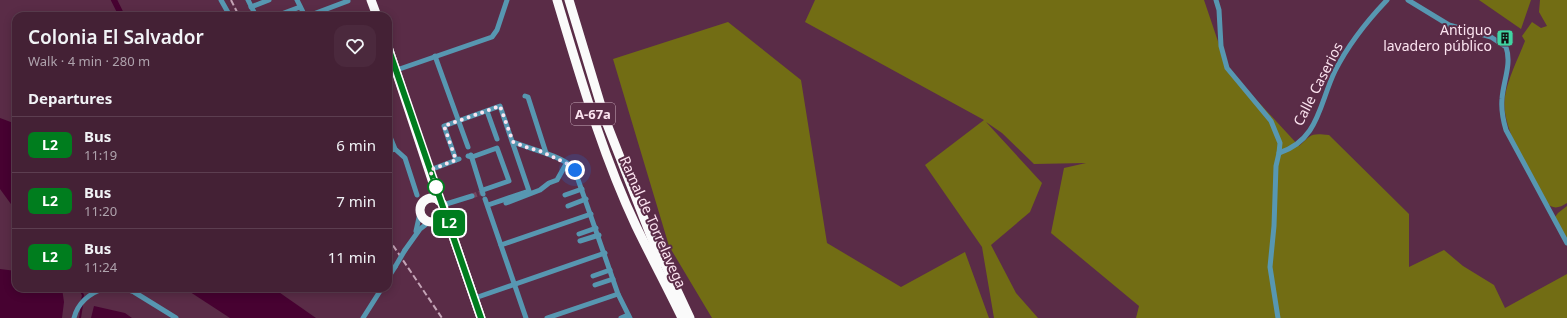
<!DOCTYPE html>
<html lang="en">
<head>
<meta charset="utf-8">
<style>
	:root { --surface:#442135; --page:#4b293d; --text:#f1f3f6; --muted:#afa3ad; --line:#5c3e50 }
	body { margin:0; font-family:"Noto Sans",sans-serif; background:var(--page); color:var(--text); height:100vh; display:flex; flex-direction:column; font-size:15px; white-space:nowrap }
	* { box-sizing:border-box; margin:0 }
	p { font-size:13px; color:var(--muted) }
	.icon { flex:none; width:22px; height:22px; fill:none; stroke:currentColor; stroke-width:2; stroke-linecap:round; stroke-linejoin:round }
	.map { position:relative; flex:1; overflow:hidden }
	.sheet { position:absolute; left:12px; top:12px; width:380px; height:280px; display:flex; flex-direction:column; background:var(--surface); border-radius:12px; box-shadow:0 2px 10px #0003,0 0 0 1px var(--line) }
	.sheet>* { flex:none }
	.badge { padding:0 8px; border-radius:6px; font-size:14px; line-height:26px }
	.you { position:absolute; width:20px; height:20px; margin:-10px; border:3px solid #fff; border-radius:50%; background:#1a73e8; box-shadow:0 0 0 6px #1a73e833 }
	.map>.badge { position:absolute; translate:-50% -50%; box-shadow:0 0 0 2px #fff }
	h2 { padding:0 16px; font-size:15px; line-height:36px }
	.round { display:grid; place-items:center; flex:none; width:42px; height:42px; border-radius:12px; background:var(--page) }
	.overview { display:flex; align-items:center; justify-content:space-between; height:68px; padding:0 16px }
	h1 { font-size:19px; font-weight:600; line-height:30px }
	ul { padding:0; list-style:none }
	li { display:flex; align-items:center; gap:12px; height:56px; padding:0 16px; border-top:1px solid var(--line) }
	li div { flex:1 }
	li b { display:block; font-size:15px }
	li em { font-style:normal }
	li .badge { min-width:44px; font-weight:700; text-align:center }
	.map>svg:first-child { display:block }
	.green { fill:#726d14 }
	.water { fill:#470231 }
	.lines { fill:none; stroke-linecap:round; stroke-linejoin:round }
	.stream { stroke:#470231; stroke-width:2 }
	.canal { stroke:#470231; stroke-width:6 }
	.street-tunnel { stroke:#724860; stroke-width:5; stroke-dasharray:5 2.5; stroke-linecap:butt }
	.street { stroke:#5797b1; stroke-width:5 }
	.highway { stroke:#fafafa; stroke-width:9 }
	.rail { stroke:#c4a4b6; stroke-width:2; stroke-dasharray:6 3; stroke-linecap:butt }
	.street-bridge { stroke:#5797b1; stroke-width:5 }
	.line-casing { stroke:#fff; stroke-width:9 }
	.line { stroke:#007d1e; stroke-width:6 }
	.walk { stroke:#fce4f0; stroke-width:4; stroke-dasharray:0 7.2 }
	.stop-dot { fill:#fff; stroke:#007d1e; stroke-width:2 }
	.labels { text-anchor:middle; stroke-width:4; stroke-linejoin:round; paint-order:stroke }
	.shield { fill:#5a2c47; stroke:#cbadbd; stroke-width:1 }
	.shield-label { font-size:13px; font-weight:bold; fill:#fce4f0 }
	.poi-label { font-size:14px; fill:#fce4f0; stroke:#5a2c47; text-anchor:end }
	.street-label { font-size:14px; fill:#fce4f0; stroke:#5a2c47 }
</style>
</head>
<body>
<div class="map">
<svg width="1567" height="318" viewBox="0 0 1567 318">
	<rect width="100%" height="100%" fill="#5a2c47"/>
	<!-- green -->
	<g class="green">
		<path d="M815 0H1204L1227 68 1299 146C1312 134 1311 133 1329 135L1409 214V267L1444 250 1463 266 1494 285 1505 308 1567 274V318H1136L1139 306 1051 233 1064 168 1086 163 1034 164 1002 133 986 122 1042 183 1030 212 991 245 1016 293 1038 318H994L982 247 925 165 984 120 805 22Z"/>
		<polygon points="1479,0 1531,0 1521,29"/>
		<path d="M1540 0H1567V203C1559 208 1553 210 1546 202 1532 174 1499 127 1505 96 1508 78 1518 59 1525 41L1522 36 1532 22 1541 28 1547 26 1539 12Z"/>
		<polygon points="728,22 801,80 827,243 901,287 965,252 989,318 712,318 669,246 613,59"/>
		<polygon points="1567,206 1567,240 1555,217 1558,213"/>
	</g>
	<!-- water -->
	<g class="water">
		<polygon points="0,118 16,124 16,211 0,189"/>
		<polygon points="0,269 16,271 16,288 62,288 64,302 62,318 0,318"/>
		<polygon points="184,288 273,288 316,318 230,318"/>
		<polygon points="94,306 125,313 132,318 91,318"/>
	</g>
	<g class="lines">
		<!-- stream -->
		<g class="stream">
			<polyline points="79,288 83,295 82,301"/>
			<polyline points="80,318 82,305"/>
		</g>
		<!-- canal -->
		<polyline class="canal" points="114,0 122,16"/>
		<!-- street-tunnel -->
		<polyline class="street-tunnel" points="472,196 481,193"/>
		<!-- street -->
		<g class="street">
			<polyline points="221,0 230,16"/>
			<polyline points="248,0 256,16"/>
			<polyline points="297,0 305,16"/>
			<polyline points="1216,0 1219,10 1221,46 1227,68 1271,121 1280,143 1279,153 1276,166 1274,226 1270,267 1278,318"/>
			<path d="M1408 0 1449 25 1491 37 1506 47C1512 64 1503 82 1502 99 1501 110 1503 120 1506 130L1567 243"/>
			<polyline points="251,7 269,0"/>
			<polyline points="276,16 300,7"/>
			<polyline points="308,16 348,1"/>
			<polyline points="435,56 468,147"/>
			<polyline points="388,73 492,37 497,30 507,0"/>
			<polyline points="525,96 528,97 546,153"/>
			<polyline points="487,111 497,139"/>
			<polyline points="388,132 395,149 405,158 417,195"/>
			<path d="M513 142C533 150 557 154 574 168L618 294 630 318"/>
			<polyline points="388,151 395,149"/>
			<path d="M1279 153C1319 140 1319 104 1335 71 1348 45 1367 21 1387 0"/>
			<polyline points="471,155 483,194"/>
			<polyline points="468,156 472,157 497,148 509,181 483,190"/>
			<polyline points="456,160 444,126 500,106 529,191 488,205"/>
			<polyline points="430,170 459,159"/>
			<polyline points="565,195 582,189"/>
			<polyline points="485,199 526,318"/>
			<polyline points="506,203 540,190 549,183 557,180 566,164"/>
			<polyline points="443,205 472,196"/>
			<polyline points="568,206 586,199"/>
			<polyline points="416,231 420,213"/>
			<polyline points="579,234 596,228"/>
			<polyline points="580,241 599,235"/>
			<polyline points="501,245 591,214"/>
			<polyline points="405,250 420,229 429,222"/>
			<polyline points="593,276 610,270"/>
			<polyline points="388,278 395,267"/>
			<polyline points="595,285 613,279"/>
			<polyline points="123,288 134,292 176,318"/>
			<polyline points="475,298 605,253"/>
			<path d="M74 318C78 302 90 293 105 288"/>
			<polyline points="363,318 382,288"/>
			<polyline points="547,318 618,294"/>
			<polyline points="621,318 628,315"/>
		</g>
		<!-- highway -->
		<g class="highway">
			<polyline points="371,0 377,16"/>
			<path d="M557 0C580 76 602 154 636 226 651 257 667 287 682 318"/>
			<polyline points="569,0 605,119 661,262"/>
			<polyline points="388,47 439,201"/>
			<circle cx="432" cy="210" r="12"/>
			<polyline points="444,210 481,318"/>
			<polyline points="661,256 690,318"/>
		</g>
		<!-- rail -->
		<g class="rail">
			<polyline points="231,0 239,16"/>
			<polyline points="388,238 442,318"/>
		</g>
		<!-- street-bridge -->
		<polyline class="street-bridge" points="395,267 405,250"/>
	</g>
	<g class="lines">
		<!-- line casing -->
		<g class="line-casing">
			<polyline id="line" points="388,47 481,318"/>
		</g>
		<!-- line -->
		<use href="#line" class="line"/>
		<!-- walk -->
		<polyline class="walk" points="436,187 430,170 456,160 444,126 500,106 513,142 531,149 538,150 572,166 575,170"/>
	</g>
	<!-- icons -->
	<defs>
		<g id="building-square" transform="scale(0.9)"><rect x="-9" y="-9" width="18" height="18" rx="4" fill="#40d4a2" stroke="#5a2c47"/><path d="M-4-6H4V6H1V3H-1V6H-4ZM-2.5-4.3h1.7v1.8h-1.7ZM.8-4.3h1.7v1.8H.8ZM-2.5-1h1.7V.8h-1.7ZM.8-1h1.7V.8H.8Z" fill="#111"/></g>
	</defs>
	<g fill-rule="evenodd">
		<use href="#building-square" x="1505" y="38"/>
	</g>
	<!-- markers -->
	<circle class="stop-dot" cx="436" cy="187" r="8"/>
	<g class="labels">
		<!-- shield labels -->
		<rect class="shield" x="571" y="103" width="44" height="22" rx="3"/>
		<g class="shield-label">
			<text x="593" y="119">A-67a</text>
		</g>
		<!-- poi labels -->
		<g class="poi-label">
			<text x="1492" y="35">Antiguo<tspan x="1492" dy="16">lavadero público</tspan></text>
		</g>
		<!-- street labels -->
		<g class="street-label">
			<text transform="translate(1318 84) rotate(-63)" y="5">Calle Caserios</text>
			<text transform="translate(653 222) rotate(66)" y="5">Ramal de Torrelavega</text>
		</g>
	</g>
</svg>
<div class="you" style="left:575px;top:170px"></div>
<b class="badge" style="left:449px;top:223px;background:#007d1e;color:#fff">L2</b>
<section class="sheet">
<div class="overview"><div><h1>Colonia El Salvador</h1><p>Walk · 4 min · 280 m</p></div><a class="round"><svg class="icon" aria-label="heart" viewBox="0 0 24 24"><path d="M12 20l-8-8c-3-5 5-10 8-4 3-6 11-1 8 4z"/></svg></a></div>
<h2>Departures</h2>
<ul>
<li><span class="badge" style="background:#007d1e;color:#fff">L2</span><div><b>Bus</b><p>11:19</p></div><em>6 min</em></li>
<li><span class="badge" style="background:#007d1e;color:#fff">L2</span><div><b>Bus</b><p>11:20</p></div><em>7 min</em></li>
<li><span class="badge" style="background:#007d1e;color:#fff">L2</span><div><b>Bus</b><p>11:24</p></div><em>11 min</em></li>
</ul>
</section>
</div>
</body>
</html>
